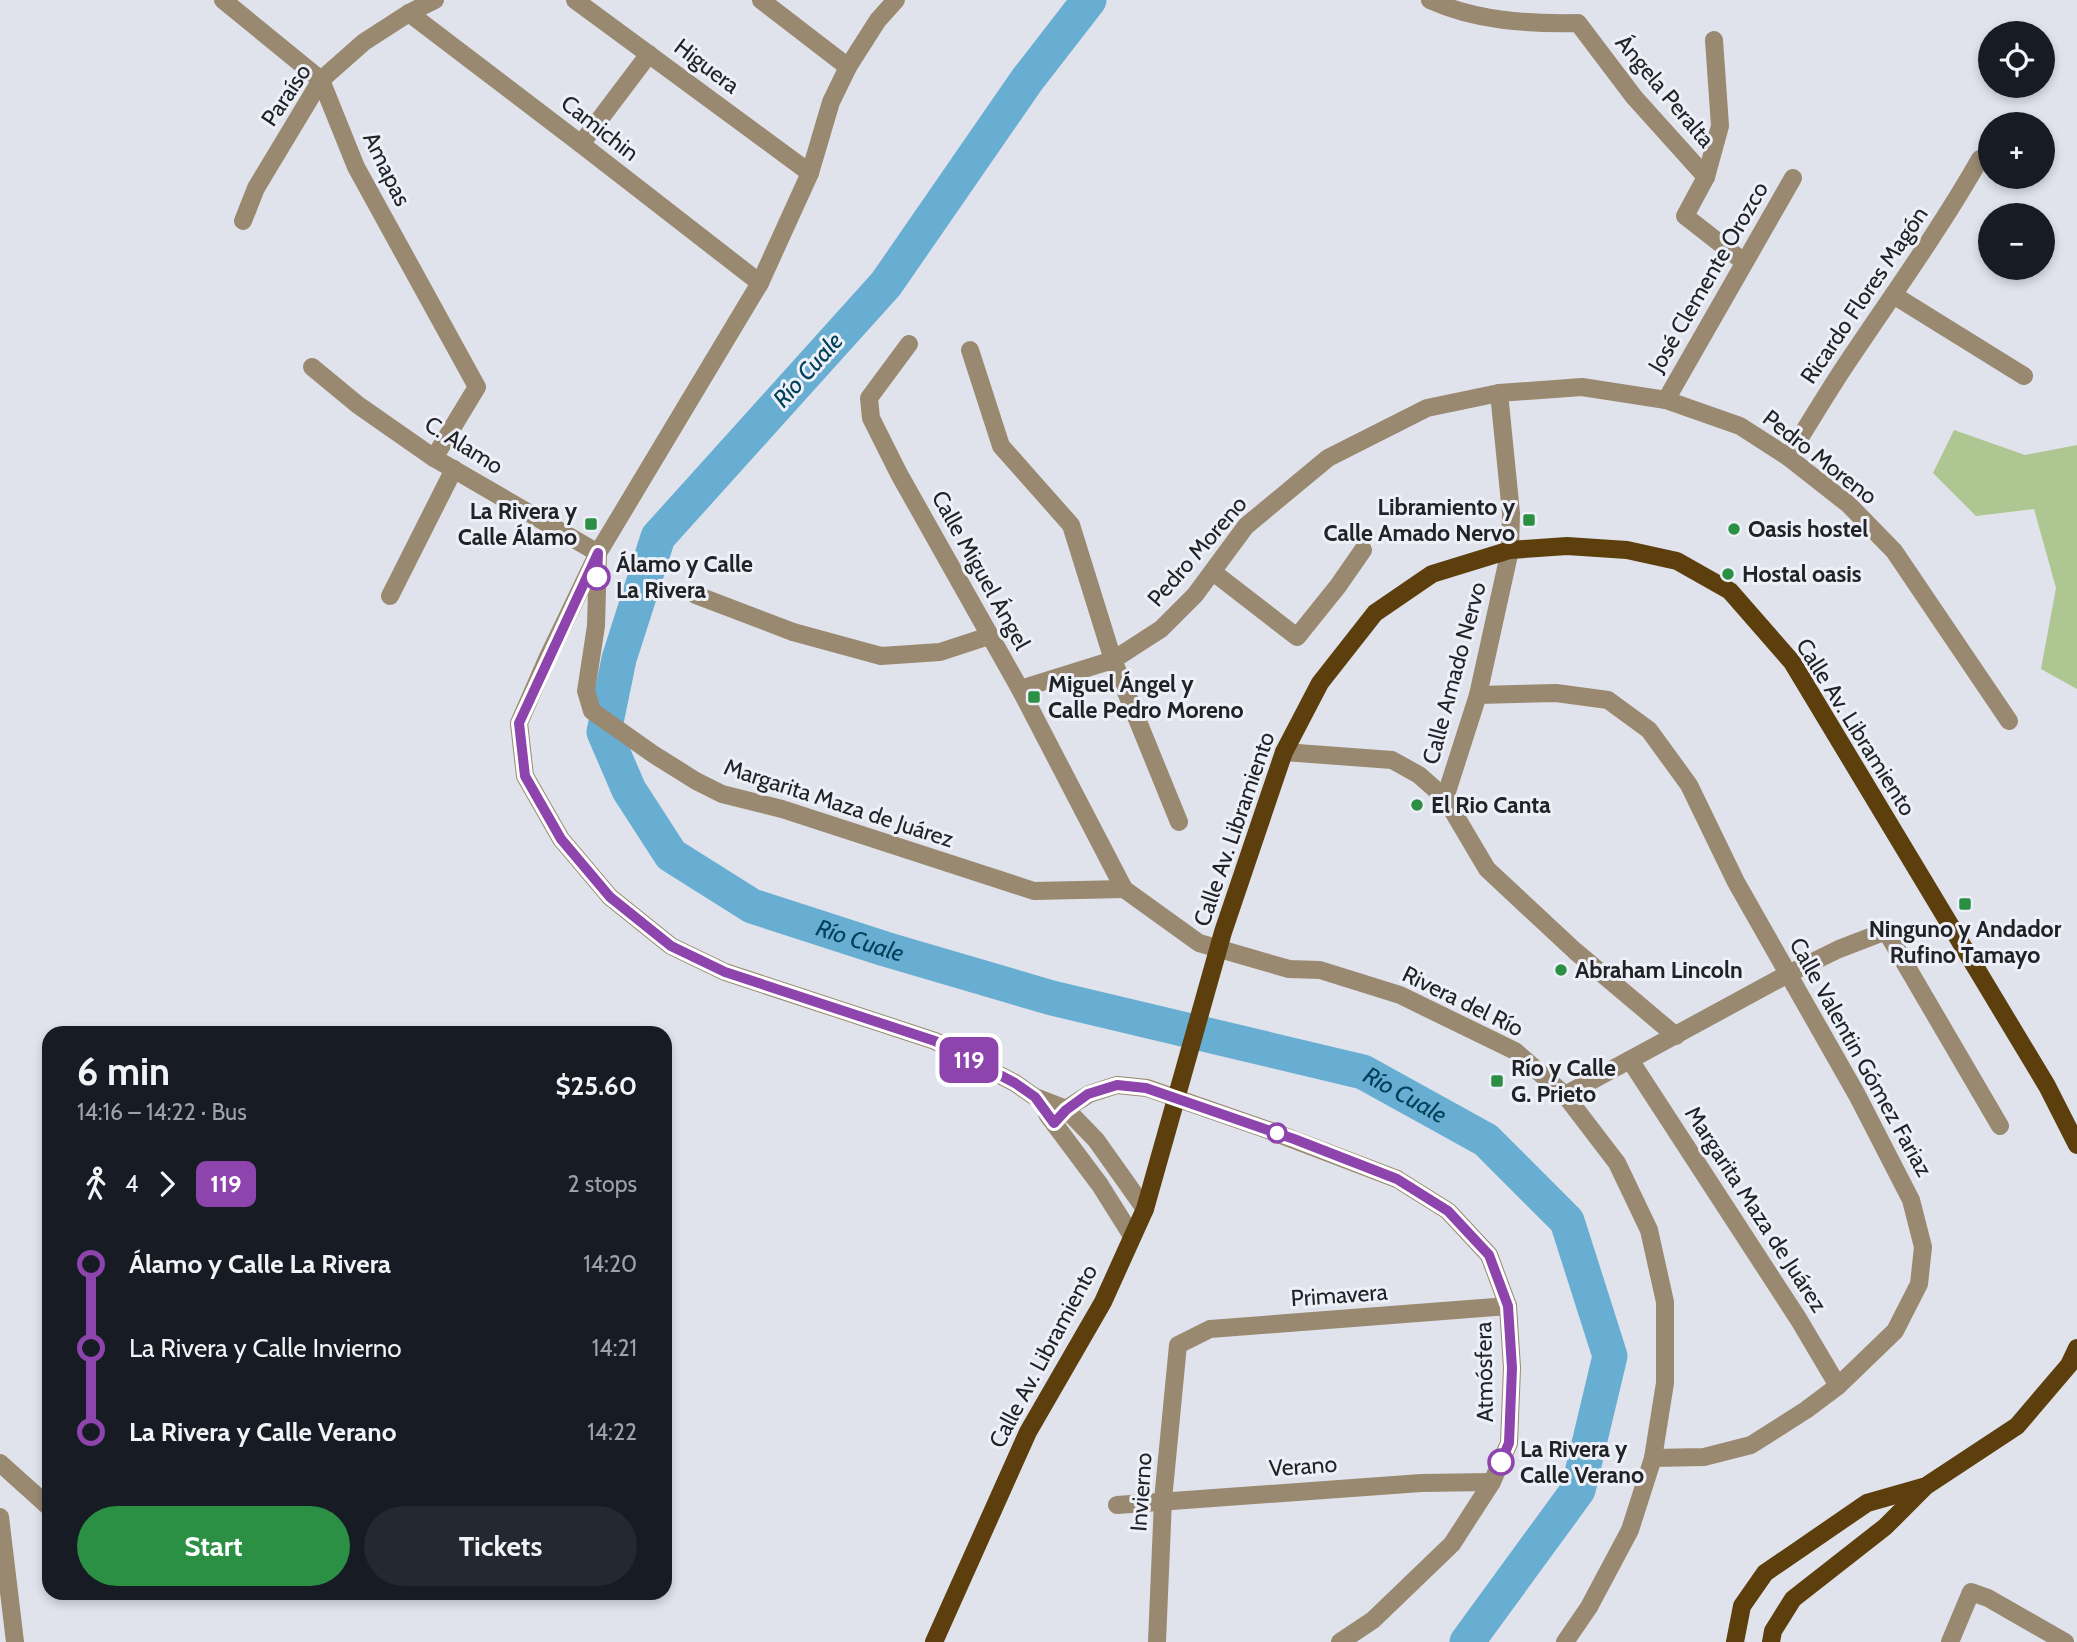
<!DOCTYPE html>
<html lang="en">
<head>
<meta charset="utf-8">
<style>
	:root { --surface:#171b24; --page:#242831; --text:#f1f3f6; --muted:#9ea1a6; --accent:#2b8f44 }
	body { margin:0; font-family:Cabin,sans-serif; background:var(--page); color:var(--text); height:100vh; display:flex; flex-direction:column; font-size:26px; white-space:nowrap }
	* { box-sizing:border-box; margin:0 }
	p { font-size:23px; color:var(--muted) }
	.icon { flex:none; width:38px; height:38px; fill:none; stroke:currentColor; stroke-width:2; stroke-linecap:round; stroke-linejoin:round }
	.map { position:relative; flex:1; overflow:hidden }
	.panel { position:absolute; left:42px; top:1026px; width:630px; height:574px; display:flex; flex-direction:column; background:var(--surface); border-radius:21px; box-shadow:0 4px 10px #0003 }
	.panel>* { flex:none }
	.badge { padding:0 14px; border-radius:10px; font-size:24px; line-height:46px }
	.controls { position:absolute; left:1978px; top:21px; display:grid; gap:14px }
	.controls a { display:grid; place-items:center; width:77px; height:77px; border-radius:50%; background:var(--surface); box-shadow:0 4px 10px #0003; font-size:35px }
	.map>.badge { position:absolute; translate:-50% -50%; box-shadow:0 0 0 4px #fff }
	.legs { display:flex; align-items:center; gap:10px; height:77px; padding:0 35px; font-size:23px }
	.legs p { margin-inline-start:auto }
	.summary { display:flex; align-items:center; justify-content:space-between; height:119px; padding:0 35px }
	h1 { font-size:38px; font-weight:700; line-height:52px }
	.button { display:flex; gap:14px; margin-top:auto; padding:14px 35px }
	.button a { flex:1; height:80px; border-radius:42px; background:var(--accent); color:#fff; font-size:28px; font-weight:700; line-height:80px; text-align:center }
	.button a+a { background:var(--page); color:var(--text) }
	ul { padding:0 35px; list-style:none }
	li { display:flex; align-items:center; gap:24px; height:84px; font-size:26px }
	li i { display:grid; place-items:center; width:10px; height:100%; margin:0 9px; background:currentColor }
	li i::after { content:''; width:18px; height:18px; margin:-9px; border:5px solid; border-radius:50%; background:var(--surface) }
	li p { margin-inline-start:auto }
	li:first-child i { background:linear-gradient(#0000 50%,currentColor 0) }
	li:last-child i { background:linear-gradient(currentColor 50%,#0000 0) }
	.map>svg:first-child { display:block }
	.green { fill:#aec692 }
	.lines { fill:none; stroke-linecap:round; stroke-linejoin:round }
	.river { stroke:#68aed2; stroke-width:35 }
	.minor { stroke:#9a8971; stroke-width:18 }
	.major { stroke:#5d3f0d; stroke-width:18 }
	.line-1-casing { stroke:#fff; stroke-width:16 }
	.line-1 { stroke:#8e44ad; stroke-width:10 }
	.poi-dot { fill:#2b8f44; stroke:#edf0f8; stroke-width:2.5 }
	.stop-1-dot { fill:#fff; stroke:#8e44ad; stroke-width:3.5 }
	.labels { text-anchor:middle; stroke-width:6; stroke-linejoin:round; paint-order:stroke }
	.street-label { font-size:23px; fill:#222326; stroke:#edf0f8 }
	.poi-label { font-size:23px; font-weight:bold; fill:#222326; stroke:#edf0f8; text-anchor:start }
	.stop-label { font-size:23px; font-weight:bold; fill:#222326; stroke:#edf0f8; text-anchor:start }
	.water-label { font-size:24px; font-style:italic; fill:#004059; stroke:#edf0f8 }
</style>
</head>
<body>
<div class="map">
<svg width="2077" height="1642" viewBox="0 0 2077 1642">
	<rect width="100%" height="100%" fill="#e0e3eb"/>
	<!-- green -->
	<polygon class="green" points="1954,430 2025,455 2077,445 2077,689 2041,669 2056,588 2034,509 1976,516 1933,473"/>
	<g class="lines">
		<!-- river -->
		<path class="river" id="s1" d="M1089 0 1027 80 886 284 658 537 619 659 604 732 629 790 671 855 752 906 885 949 1052 998 1363 1072 1486 1140 1567 1221 1610 1356 1578 1490 1467 1642"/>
		<!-- minor -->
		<g class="minor">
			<polyline points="223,0 321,80 356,167 477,387 434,458"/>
			<polyline points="575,0 810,173"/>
			<polyline points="761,0 848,67"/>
			<polyline points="896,0 878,20 848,67 831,102 810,173 760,283 598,553 547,659 519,723 525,776 561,839 610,897 671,946 725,972 935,1041 1015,1083 1035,1097 1066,1109 1096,1140 1145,1209"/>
			<path d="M1430 0C1476 21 1528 24 1578 23L1634 97 1706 177"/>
			<polyline points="409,13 581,144 760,283"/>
			<polyline points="1714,40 1720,126 1706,177 1685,216 1744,262"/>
			<polyline points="581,144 649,54"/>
			<polyline points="243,221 256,188 321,80 364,42 409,13 435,0"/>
			<polyline points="1895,296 2024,376"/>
			<polyline points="909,344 869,398 871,418 899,474 1020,689 1124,889 1199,943 1289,969 1320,970 1400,995 1515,1051 1565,1095 1617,1163 1649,1230 1665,1302 1665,1383 1653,1458 1630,1530 1589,1607 1565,1642"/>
			<polyline points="970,350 1001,446 1071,525 1113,660 1179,822"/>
			<polyline points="312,367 358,405 434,458 598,553 596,626 586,691 592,711 653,754 696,781 722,794 782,809 1034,891 1124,889"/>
			<polyline points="1666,400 1793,178"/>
			<path d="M1788 457C1807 427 1825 396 1845 366 1891 297 1939 231 1980 159"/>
			<polyline points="1213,572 1297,637 1338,586 1363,550"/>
			<polyline points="696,595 793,632 881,656 940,652 989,636"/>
			<polyline points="390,596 454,469"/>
			<polyline points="1020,689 1113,660 1161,629 1195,595 1246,526 1328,458 1427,408 1499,393 1582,387 1666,400 1740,426 1788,457 1848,504 1894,551 2009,721"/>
			<polyline points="1478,695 1556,693 1608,700 1649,730 1689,785 1736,882 1857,1095 1911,1200 1923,1247 1919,1284 1895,1331 1838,1386 1806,1410 1751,1445 1704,1457 1653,1458"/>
			<polyline points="1284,752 1392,760 1419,775 1445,798 1487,869 1575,951 1676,1036"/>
			<polyline points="1445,798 1478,695 1510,550 1511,513 1499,393"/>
			<polyline points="1630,1060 1799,1320 1838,1386"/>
			<polyline points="1565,1095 1788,974 1839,949 1886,931 2000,1126"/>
			<polyline points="1047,1114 1100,1185 1132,1236"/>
			<polyline points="1054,1123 1066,1109 1089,1094 1117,1085 1147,1088 1268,1130 1397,1179 1448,1211 1489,1255 1508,1306 1512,1368 1509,1443 1492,1482 1452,1544 1373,1620 1340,1642"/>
			<polyline points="0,1463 49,1507"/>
			<polyline points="1117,1505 1421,1483 1492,1482"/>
			<polyline points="0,1517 15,1642"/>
			<polyline points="1157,1642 1163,1500 1178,1345 1210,1329 1508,1306"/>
			<polyline points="1950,1642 1971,1592 1988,1598 2065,1642"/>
		</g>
		<!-- major -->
		<g class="major">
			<polyline points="934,1642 1028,1432 1103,1302 1145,1209 1223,932 1284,752 1320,683 1375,613 1432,574 1510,550 1567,546 1627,550 1677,561 1730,591 1792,662 2047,1086 2077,1145"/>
			<polyline points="1735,1642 1742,1606 1765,1573 1867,1503 1923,1487"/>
			<polyline points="1771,1642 1773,1631 1793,1599 1885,1527 1926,1486 2017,1426 2069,1365 2077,1348"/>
		</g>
	</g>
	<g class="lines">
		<!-- line-1 casing -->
		<g class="line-1-casing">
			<polyline id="line-1" points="597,577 598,553 519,723 525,776 561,839 610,897 671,946 725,972 935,1041 1015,1083 1035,1097 1054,1123 1066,1110 1088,1094 1117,1085 1146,1088 1294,1139 1397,1179 1448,1211 1489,1255 1508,1306 1512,1368 1509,1443 1501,1462"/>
		</g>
		<!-- line-1 -->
		<use href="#line-1" class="line-1"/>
	</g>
	<!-- markers -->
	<g class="poi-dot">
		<rect x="1522" y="513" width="14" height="14" rx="3.5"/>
		<rect x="584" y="517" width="14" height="14" rx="3.5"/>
		<circle cx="1734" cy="529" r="7"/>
		<circle cx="1728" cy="574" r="7"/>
		<rect x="1027" y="690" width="14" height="14" rx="3.5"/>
		<circle cx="1417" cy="805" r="7"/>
		<rect x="1958" y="897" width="14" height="14" rx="3.5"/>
		<circle cx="1561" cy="970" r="7"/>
		<rect x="1490" y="1074" width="14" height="14" rx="3.5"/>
	</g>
	<g class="stop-1-dot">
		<circle cx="597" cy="577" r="12"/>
		<circle cx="1277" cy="1133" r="9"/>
		<circle cx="1501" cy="1462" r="12"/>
	</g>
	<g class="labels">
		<!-- street labels -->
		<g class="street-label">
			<text transform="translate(707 66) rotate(37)" y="8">Higuera</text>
			<text transform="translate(1665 91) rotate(50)" y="8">Ángela Peralta</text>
			<text transform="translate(286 95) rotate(-56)" y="8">Paraíso</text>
			<text transform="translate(600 128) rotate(38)" y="8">Camichin</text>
			<text transform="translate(387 169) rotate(64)" y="8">Amapas</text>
			<text transform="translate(1708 277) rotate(-60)" y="8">José Clemente Orozco</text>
			<text transform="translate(1864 295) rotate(-56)" y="8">Ricardo Flores Magón</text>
			<text transform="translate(464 445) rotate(32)" y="8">C. Alamo</text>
			<text transform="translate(1820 457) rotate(38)" y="8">Pedro Moreno</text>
			<text transform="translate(1197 551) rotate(-49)" y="8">Pedro Moreno</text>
			<text transform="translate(981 570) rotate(61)" y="8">Calle Miguel Ángel</text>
			<text transform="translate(1454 673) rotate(-75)" y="8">Calle Amado Nervo</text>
			<text transform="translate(1856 727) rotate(58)" y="8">Calle Av. Libramiento</text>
			<text transform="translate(839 803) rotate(18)" y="8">Margarita Maza de Juárez</text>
			<text transform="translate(1234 829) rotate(-71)" y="8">Calle Av. Libramiento</text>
			<text transform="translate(1463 1001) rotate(26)" y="8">Rivera del Río</text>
			<text transform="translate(1861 1057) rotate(61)" y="8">Calle Valentin Gómez Fariaz</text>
			<text transform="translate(1756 1209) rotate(57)" y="8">Margarita Maza de Juárez</text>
			<text transform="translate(1339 1295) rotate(-4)" y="8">Primavera</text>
			<text transform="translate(1043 1356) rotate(-62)" y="8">Calle Av. Libramiento</text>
			<text transform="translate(1484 1372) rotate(-91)" y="8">Atmósfera</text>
			<text transform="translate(1303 1466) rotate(-4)" y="8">Verano</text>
			<text transform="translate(1141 1492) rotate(-86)" y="8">Invierno</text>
		</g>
		<!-- poi labels -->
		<g class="poi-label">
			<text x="1515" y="515" text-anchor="end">Libramiento y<tspan x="1515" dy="26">Calle Amado Nervo</tspan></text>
			<text x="577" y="519" text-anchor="end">La Rivera y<tspan x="577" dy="26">Calle Álamo</tspan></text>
			<text x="1748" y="537">Oasis hostel</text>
			<text x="1742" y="582">Hostal oasis</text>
			<text x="1048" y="692">Miguel Ángel y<tspan x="1048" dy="26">Calle Pedro Moreno</tspan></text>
			<text x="1431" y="813">El Rio Canta</text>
			<text x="1965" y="937" text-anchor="middle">Ninguno y Andador<tspan x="1965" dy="26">Rufino Tamayo</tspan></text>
			<text x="1575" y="978">Abraham Lincoln</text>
			<text x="1511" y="1076">Río y Calle<tspan x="1511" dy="26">G. Prieto</tspan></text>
		</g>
		<!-- stop labels -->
		<g class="stop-label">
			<text x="616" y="572">Álamo y Calle<tspan x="616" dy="26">La Rivera</tspan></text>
			<text x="1520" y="1457">La Rivera y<tspan x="1520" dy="26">Calle Verano</tspan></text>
		</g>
		<!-- water labels -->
		<g class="water-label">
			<text transform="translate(808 370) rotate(-48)" y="8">Río Cuale</text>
			<text dy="8" stroke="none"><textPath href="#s1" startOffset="1242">Río Cuale</textPath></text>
			<text dy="8" stroke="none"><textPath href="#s1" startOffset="1810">Río Cuale</textPath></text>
		</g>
	</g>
</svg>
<div class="controls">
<a><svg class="icon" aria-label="locate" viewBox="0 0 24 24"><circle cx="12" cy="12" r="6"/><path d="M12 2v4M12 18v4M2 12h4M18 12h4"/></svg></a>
<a>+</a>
<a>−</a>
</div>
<b class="badge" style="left:969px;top:1060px;background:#8e44ad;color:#fff">119</b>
<section class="panel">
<div class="summary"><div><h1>6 min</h1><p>14:16 – 14:22 · Bus</p></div><b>$25.60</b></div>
<div class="legs"><svg class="icon" aria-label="walk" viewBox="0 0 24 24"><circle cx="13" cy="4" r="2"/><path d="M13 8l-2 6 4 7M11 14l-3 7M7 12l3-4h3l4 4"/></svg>4<svg class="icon" aria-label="forward" viewBox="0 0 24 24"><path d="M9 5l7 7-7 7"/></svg><b class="badge" style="background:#8e44ad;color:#fff">119</b><p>2 stops</p></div>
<ul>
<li><i style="color:#8e44ad"></i><b>Álamo y Calle La Rivera</b><p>14:20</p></li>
<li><i style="color:#8e44ad"></i><span>La Rivera y Calle Invierno</span><p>14:21</p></li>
<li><i style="color:#8e44ad"></i><b>La Rivera y Calle Verano</b><p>14:22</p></li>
</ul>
<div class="button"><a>Start</a><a>Tickets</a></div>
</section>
</div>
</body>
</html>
